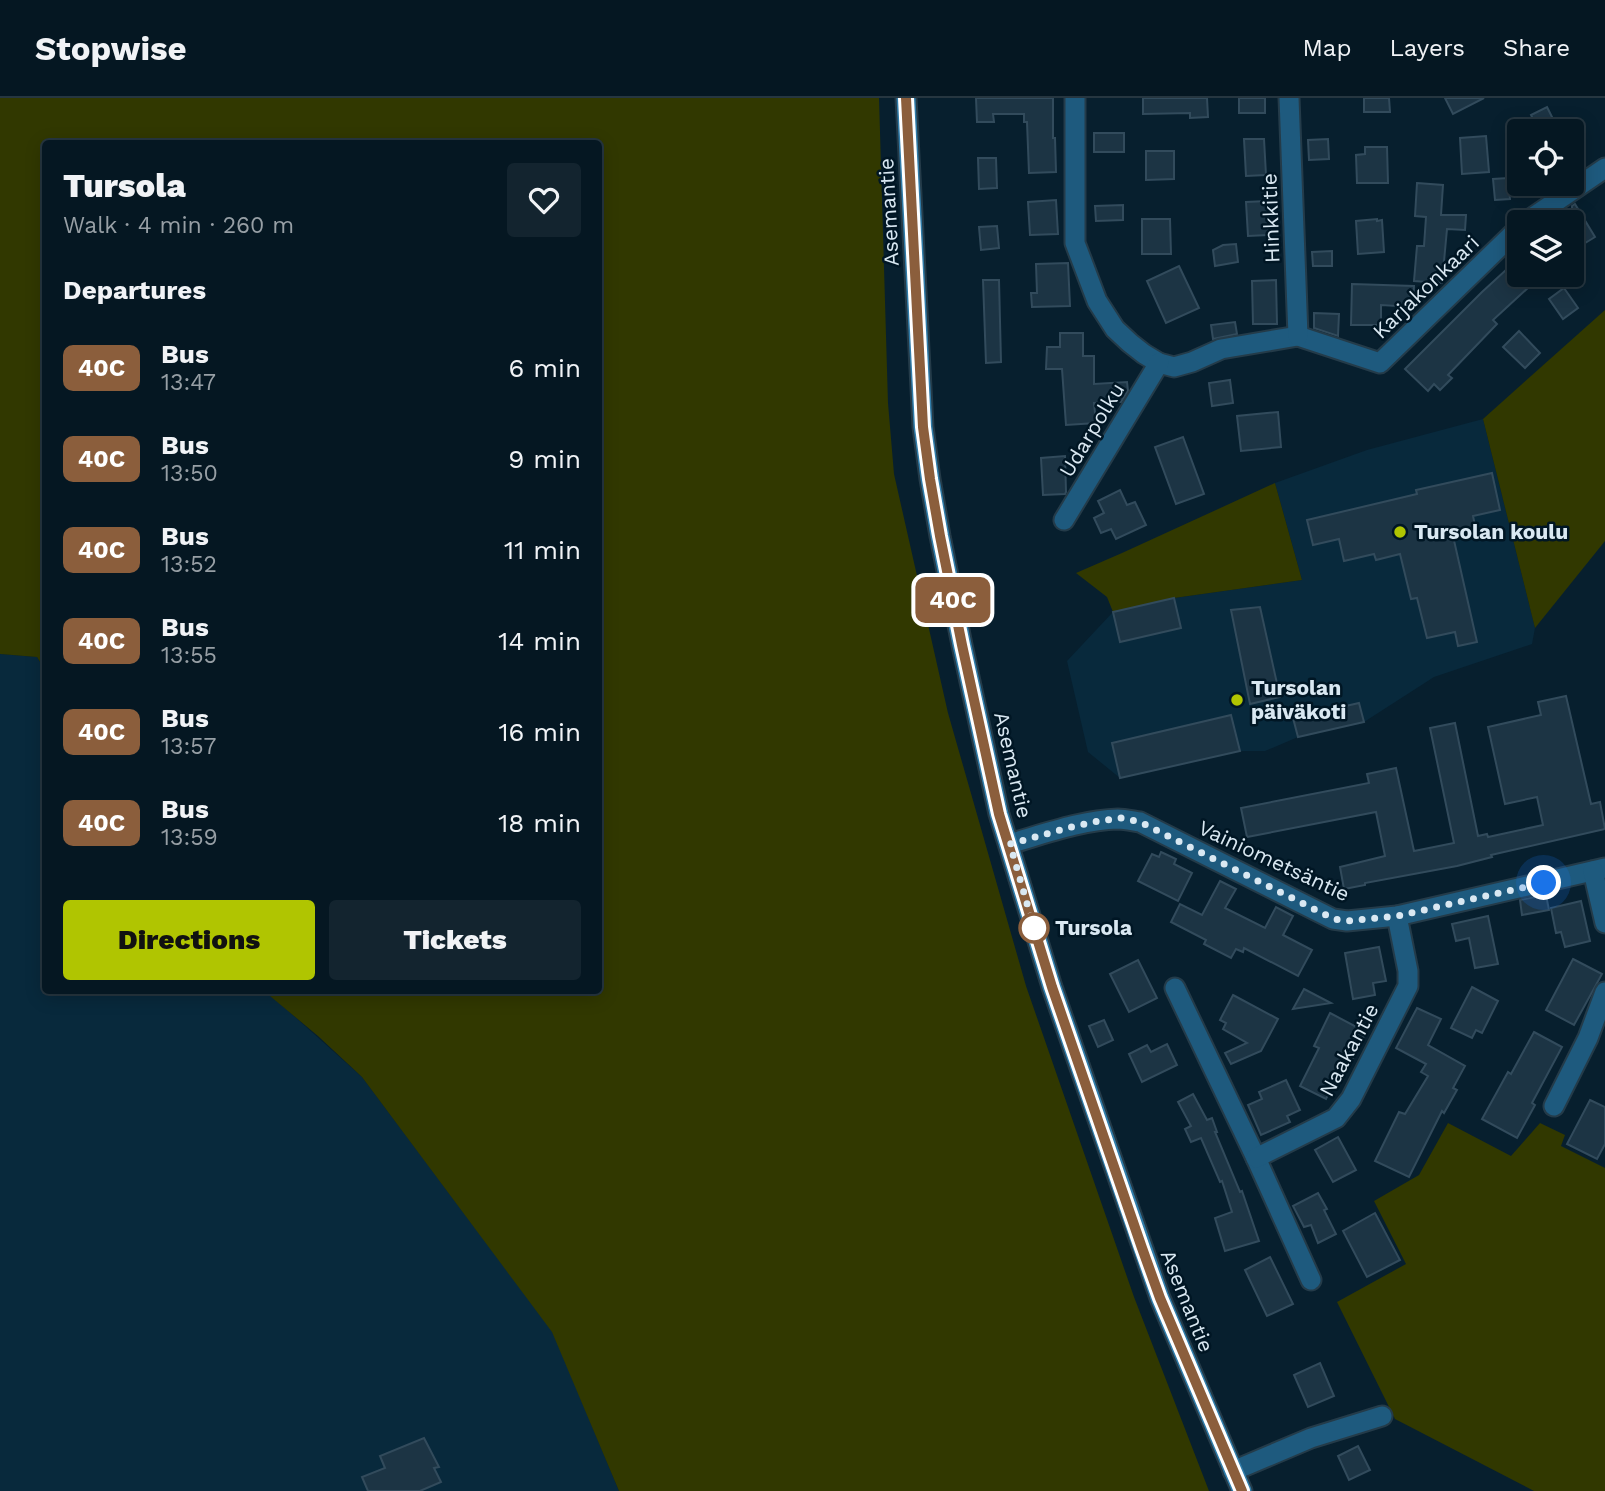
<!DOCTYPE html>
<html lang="en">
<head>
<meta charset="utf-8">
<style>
	:root { --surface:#051722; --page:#13242f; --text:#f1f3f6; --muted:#979fa5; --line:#263640; --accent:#b0c501 }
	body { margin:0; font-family:"Work Sans",sans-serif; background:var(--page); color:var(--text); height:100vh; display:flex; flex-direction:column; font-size:26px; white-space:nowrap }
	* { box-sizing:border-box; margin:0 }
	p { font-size:23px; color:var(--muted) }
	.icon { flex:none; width:38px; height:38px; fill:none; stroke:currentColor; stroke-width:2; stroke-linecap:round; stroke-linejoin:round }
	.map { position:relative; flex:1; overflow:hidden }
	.side { position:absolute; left:42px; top:42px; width:560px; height:854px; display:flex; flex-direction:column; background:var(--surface); border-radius:7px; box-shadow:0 4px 18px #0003,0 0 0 2px var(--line) }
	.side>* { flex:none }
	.badge { padding:0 14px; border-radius:10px; font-size:24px; line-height:46px }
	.fabs { position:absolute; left:1507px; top:21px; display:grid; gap:14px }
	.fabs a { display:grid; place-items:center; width:77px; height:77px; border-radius:7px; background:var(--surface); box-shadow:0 4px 18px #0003,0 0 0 2px var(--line); font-size:35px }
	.you { position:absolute; width:35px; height:35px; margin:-18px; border:5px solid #fff; border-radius:50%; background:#1a73e8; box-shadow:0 0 0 10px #1a73e833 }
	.map>.badge { position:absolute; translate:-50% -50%; box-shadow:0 0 0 4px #fff }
	h2 { padding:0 21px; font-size:26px; line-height:63px }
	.round { display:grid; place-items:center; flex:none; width:74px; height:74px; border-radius:7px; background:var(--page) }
	.summary { display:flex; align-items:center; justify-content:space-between; height:119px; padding:0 21px }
	h1 { font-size:33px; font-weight:800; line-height:52px }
	.cta { display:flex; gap:14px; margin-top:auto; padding:14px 21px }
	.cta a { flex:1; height:80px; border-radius:7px; background:var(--accent); color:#111; font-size:28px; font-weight:800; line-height:80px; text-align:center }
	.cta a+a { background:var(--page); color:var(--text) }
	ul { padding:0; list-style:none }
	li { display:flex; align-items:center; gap:21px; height:91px; padding:0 21px }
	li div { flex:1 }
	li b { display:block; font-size:26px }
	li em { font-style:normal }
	li .badge { min-width:77px; font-weight:700; text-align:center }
	header { display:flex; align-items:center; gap:42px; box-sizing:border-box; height:98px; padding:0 35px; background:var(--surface); border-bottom:2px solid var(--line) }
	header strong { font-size:33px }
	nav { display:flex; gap:38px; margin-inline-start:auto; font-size:24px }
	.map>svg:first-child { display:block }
	.built { fill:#08293c }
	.green { fill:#313800 }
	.building { fill:#1c3444; stroke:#324b5c; stroke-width:2 }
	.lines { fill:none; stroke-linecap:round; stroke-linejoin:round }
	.minor-casing { stroke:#243b49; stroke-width:23 }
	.secondary-casing { stroke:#243b49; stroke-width:23 }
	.minor { stroke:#1e5a7e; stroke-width:19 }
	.secondary { stroke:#307ca9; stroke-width:19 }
	.line-casing { stroke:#fff; stroke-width:16 }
	.line { stroke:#8b5e3c; stroke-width:10 }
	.walk { stroke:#d9e8f2; stroke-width:7; stroke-dasharray:0 12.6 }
	.poi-dot { fill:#b0c501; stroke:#001624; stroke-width:2.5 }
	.stop-dot { fill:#fff; stroke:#8b5e3c; stroke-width:3.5 }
	.labels { text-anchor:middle; stroke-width:5; stroke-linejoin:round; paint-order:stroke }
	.street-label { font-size:21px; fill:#d9e8f2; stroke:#001624 }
	.poi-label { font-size:21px; font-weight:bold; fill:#d9e8f2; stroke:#001624; text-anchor:start }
	.stop-label { font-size:21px; font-weight:bold; fill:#d9e8f2; stroke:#001624; text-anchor:start }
</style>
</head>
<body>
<header>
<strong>Stopwise</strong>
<nav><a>Map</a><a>Layers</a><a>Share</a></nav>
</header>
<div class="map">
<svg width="1605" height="1393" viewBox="0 0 1605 1393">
	<rect width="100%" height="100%" fill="#071f2e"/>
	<!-- built -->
	<g class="built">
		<polygon points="1483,321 1535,530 1532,546 1434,579 1364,624 1298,639 1265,653 1239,653 1120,680 1088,654 1067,563 1113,514 1174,500 1302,482 1275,385 1367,352"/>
		<polygon points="0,556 37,559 45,572 46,892 266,893 362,979 553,1234 619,1393 0,1393"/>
	</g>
	<!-- green -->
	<g class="green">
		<polygon points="0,0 879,0 888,305 894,376 948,615 1026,888 1134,1199 1209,1393 619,1393 552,1234 362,979 318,938 264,893 598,892 598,46 46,46 45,572 37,559 0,556"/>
		<polygon points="1605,212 1605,443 1535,530 1483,321"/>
		<polygon points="1275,385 1302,482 1174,500 1113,514 1107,499 1076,475 1122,455"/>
		<polygon points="1448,1025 1511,1058 1540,1025 1565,1037 1561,1048 1605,1070 1605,1393 1534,1393 1395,1321 1337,1204 1406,1166 1374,1103 1419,1077"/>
	</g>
	<!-- building -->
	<g class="building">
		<polygon points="976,0 1053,0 1053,40 1055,40 1056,74 1029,75 1027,24 1024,24 1024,16 993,16 994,24 977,24"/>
		<polygon points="1143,0 1207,0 1208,19 1190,20 1190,15 1143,16"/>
		<rect x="1239" y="0" width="26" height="15"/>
		<polygon points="1364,0 1389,0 1390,14 1364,14"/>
		<polygon points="1445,0 1484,0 1453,16"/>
		<polygon points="1547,9 1559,33 1539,33 1531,17"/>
		<rect x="1094" y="35" width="30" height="19"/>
		<polygon points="1486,38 1489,74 1462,76 1460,40"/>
		<polygon points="1244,41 1264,41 1266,77 1246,78"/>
		<polygon points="1328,41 1329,61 1309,62 1308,42"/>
		<polygon points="1365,49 1387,49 1388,85 1357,85 1356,57 1365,56"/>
		<polygon points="1146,53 1174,53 1174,81 1146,82"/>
		<polygon points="978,60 996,60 997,90 979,91"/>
		<polygon points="1508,80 1510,101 1495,102 1493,81"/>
		<polygon points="1417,85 1443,87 1441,117 1466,117 1465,132 1447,131 1442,185 1414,183 1417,148 1424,148 1426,119 1415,118"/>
		<polygon points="1056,102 1058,136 1030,137 1028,104"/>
		<polygon points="1267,103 1268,137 1248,138 1246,104"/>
		<polygon points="1575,106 1595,139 1572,153 1572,108"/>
		<polygon points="1123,107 1123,122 1096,123 1095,108"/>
		<polygon points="1142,121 1170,121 1171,156 1142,156"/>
		<polygon points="1377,121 1377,123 1382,122 1384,154 1358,156 1356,123"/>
		<polygon points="997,128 999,150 981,152 979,129"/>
		<polygon points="1236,146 1238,164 1215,168 1213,152 1223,147"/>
		<polygon points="1332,153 1332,168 1313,168 1312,154"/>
		<polygon points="1519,160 1519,177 1542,177 1493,222 1497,226 1448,277 1452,280 1440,292 1434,286 1428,293 1405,271 1482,194"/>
		<polygon points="1068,165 1070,208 1032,209 1031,195 1037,195 1036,166"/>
		<polygon points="1179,168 1199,210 1166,225 1147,183"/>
		<polygon points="983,182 999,182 1001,264 986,265"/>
		<polygon points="1276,182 1277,226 1253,226 1252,183"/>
		<polygon points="1352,186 1414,188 1413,209 1381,207 1381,227 1351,227"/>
		<polygon points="1564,190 1578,210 1563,221 1549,201"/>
		<polygon points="1314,215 1339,216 1338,238 1314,230"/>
		<polygon points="1235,224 1237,236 1213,241 1211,227"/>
		<polygon points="1519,233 1540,255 1525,270 1503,249"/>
		<polygon points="1060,235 1083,235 1083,258 1094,258 1094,286 1127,284 1128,293 1121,304 1094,305 1096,325 1066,327 1062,271 1046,271 1047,249 1060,249"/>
		<polygon points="1230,282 1233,305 1212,308 1209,285"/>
		<polygon points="1278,314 1281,349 1241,353 1237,318"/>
		<polygon points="1183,339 1204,396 1176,406 1155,349"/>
		<polygon points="1065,358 1066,394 1065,396 1043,397 1041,360"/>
		<polygon points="1492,375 1500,412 1473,418 1476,432 1453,438 1477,544 1458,548 1455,534 1427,540 1417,500 1411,501 1400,456 1376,462 1374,456 1344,463 1339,441 1313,447 1307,422 1417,396 1416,392"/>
		<polygon points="1120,392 1127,407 1135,404 1146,427 1116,441 1111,431 1101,435 1094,420 1104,415 1098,403"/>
		<polygon points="1174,500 1181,530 1120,544 1113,514"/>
		<polygon points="1260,509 1280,599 1250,606 1231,512"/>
		<polygon points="1566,598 1591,706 1600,704 1605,731 1491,757 1492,759 1457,768 1365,785 1365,787 1344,791 1340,769 1385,758 1376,714 1247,739 1241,710 1369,685 1367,676 1396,670 1414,753 1454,745 1430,630 1455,625 1478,738 1487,736 1488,739 1543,727 1537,699 1505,706 1488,629 1541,617 1538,604"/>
		<polygon points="1359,605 1364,624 1298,639 1293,620"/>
		<polygon points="1231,617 1240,653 1120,680 1112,645"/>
		<polygon points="1161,754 1176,761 1174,766 1192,775 1178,803 1138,783 1152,756 1159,759"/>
		<polygon points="1220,783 1236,791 1225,810 1265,830 1276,809 1293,818 1283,837 1312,852 1298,878 1244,850 1243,854 1236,851 1231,860 1204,846 1206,842 1171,824 1180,806 1202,817"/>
		<polygon points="1546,797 1549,812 1522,817 1520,802"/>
		<polygon points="1581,803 1590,843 1565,849 1561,834 1556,835 1551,810"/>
		<polygon points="1488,818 1498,866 1475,870 1469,840 1456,843 1452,826"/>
		<polygon points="1379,849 1386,883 1373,885 1375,897 1353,901 1345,855"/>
		<polygon points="1573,861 1602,876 1574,927 1546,912"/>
		<polygon points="1138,862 1157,900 1129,914 1110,876"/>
		<polygon points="1472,889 1498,903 1482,935 1476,932 1472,940 1451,930"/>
		<polygon points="1304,891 1331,905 1293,911"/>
		<polygon points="1233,897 1278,921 1261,953 1231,966 1225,955 1247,945 1223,931 1226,925 1220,922"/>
		<polygon points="1417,910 1441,921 1428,947 1465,968 1453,990 1457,992 1444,1015 1442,1013 1409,1079 1375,1063 1399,1014 1405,1016 1428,978 1421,974 1426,966 1396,950"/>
		<polygon points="1330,915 1366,934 1345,975 1340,973 1326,1001 1300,988 1319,950 1314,948"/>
		<polygon points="1104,922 1113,942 1098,949 1089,928"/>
		<polygon points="1534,934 1562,949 1532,1005 1535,1007 1517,1040 1482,1021 1508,974 1511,976"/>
		<polygon points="1167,946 1177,967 1142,984 1129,956 1147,947 1151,954"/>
		<polygon points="1286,982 1300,1012 1287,1018 1290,1024 1261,1037 1248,1007 1262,1001 1259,994"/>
		<polygon points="1193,996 1207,1022 1212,1020 1217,1034 1215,1034 1240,1094 1242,1093 1259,1143 1225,1153 1215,1120 1232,1114 1222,1083 1220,1084 1201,1040 1191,1044 1185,1031 1191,1028 1178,1004"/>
		<polygon points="1590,1002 1605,1009 1605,1046 1597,1061 1567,1046"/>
		<polygon points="1338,1039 1356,1072 1333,1084 1315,1052"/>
		<polygon points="1318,1095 1327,1111 1324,1112 1336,1136 1318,1145 1311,1127 1304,1129 1293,1108"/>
		<polygon points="1375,1115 1400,1162 1367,1179 1343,1133"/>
		<polygon points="1270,1159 1293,1206 1267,1218 1245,1172"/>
		<polygon points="1320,1265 1334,1298 1308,1309 1294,1277"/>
		<polygon points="424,1340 439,1369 434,1370 441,1384 420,1393 368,1393 362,1379 385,1370 380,1358"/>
		<polygon points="1358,1348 1370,1372 1349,1382 1338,1358"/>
	</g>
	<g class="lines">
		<!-- minor casing -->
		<g class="minor-casing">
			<g id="minor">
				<polyline points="1075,0 1075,145 1097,203 1115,231 1130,245 1144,256 1159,265 1174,269 1192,264 1221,251 1298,238 1380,265 1519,130"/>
				<polyline points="1289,0 1298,238"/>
				<polyline points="1526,124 1605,70"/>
				<polyline points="1064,422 1159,265"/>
				<path d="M1009 746C1044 736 1082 722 1118 721 1125 721 1133 723 1140 724L1333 821 1347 823 1397 818 1605 770"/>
				<polyline points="1593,773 1605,825"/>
				<polyline points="1175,890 1256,1060 1311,1182"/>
				<polyline points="1554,1008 1588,940 1605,894"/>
				<polyline points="1256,1060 1336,1020 1351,1001 1408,888 1408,873 1397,818"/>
				<polyline points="1233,1373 1311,1340 1382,1318"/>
			</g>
		</g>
		<!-- secondary casing -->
		<g class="secondary-casing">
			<polyline id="secondary" points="906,0 923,329 930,381 940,438 962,547 999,716 1052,889 1160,1200 1242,1393"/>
		</g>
		<!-- minor -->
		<use href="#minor" class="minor"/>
		<!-- secondary -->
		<use href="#secondary" class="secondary"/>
	</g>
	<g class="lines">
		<!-- line casing -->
		<g class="line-casing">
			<polyline id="line" points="906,0 923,329 930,381 940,438 962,547 999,716 1052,889 1142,1150 1160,1200 1242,1393"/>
		</g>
		<!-- line -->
		<use href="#line" class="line"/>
		<!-- walk -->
		<polyline class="walk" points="1034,830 1010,746 1071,729 1099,723 1121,720 1140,724 1334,821 1347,823 1397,818 1544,785"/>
	</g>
	<!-- markers -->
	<g class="poi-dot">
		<circle cx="1400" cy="434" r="7"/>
		<circle cx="1237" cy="602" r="7"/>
	</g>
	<circle class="stop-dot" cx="1034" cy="830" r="14"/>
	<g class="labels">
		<!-- street labels -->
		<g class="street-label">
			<text transform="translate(889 114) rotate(-93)" y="7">Asemantie</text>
			<text transform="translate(1271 120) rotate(-92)" y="7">Hinkkitie</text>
			<text transform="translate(1426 189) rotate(-44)" y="7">Karjakonkaari</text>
			<text transform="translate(1092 332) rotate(-59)" y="7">Udarpolku</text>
			<text transform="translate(1013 667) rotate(77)" y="7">Asemantie</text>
			<text transform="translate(1274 763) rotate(25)" y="7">Vainiometsäntie</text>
			<text transform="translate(1349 952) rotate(-62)" y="7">Naakantie</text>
			<text transform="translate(1187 1203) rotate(68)" y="7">Asemantie</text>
		</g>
		<!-- poi labels -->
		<g class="poi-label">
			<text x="1414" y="441">Tursolan koulu</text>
			<text x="1251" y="597">Tursolan<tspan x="1251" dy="24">päiväkoti</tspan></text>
		</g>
		<!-- stop labels -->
		<g class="stop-label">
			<text x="1055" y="837">Tursola</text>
		</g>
	</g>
</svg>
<div class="fabs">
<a><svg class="icon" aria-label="locate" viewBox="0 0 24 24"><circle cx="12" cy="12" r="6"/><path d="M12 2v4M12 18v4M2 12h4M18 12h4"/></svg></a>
<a><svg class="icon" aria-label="layers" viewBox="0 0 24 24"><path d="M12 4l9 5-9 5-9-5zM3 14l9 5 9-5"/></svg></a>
</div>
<div class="you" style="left:1544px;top:785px"></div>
<b class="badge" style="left:953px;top:502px;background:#8b5e3c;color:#fff">40C</b>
<section class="side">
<div class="summary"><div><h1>Tursola</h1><p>Walk · 4 min · 260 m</p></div><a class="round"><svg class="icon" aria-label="heart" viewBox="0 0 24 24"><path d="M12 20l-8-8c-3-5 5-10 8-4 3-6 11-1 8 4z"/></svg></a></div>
<h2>Departures</h2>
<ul>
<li><span class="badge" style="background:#8b5e3c;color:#fff">40C</span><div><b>Bus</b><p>13:47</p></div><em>6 min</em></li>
<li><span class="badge" style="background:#8b5e3c;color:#fff">40C</span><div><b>Bus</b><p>13:50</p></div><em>9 min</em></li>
<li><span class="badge" style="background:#8b5e3c;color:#fff">40C</span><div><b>Bus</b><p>13:52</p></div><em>11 min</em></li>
<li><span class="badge" style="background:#8b5e3c;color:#fff">40C</span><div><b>Bus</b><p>13:55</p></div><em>14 min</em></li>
<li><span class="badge" style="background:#8b5e3c;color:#fff">40C</span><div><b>Bus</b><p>13:57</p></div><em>16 min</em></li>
<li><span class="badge" style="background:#8b5e3c;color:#fff">40C</span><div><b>Bus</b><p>13:59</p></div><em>18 min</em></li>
</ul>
<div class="cta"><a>Directions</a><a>Tickets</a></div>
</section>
</div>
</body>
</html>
